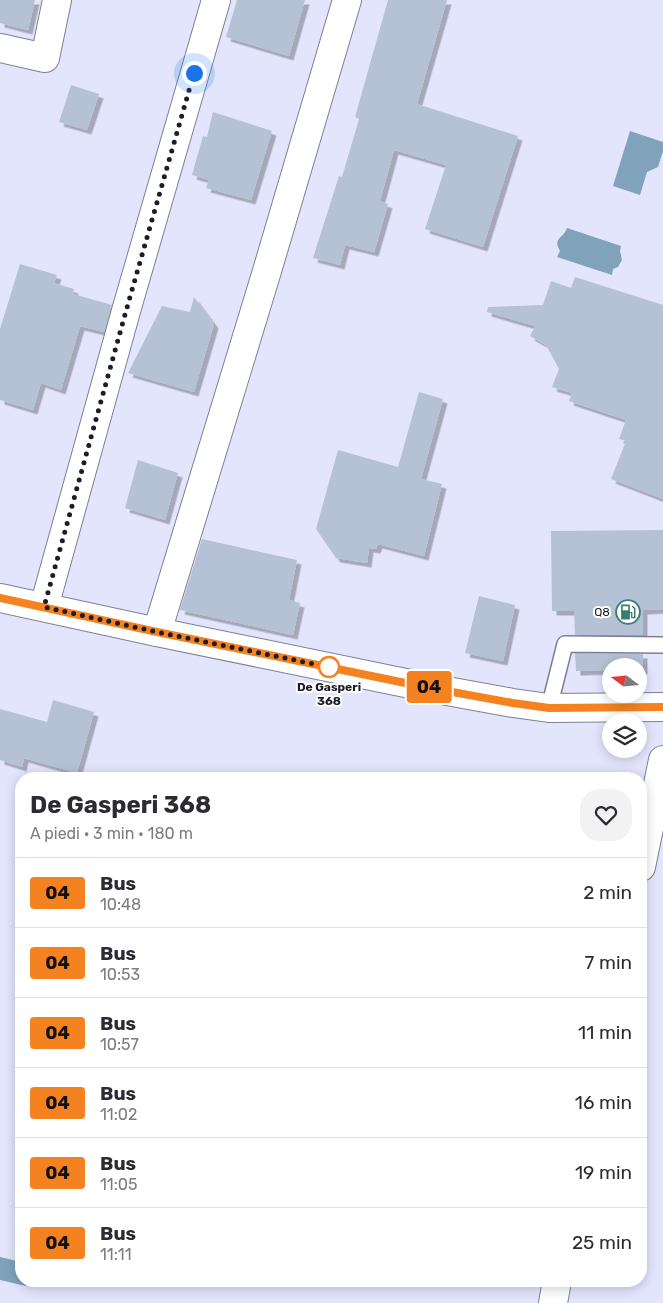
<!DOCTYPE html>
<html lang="it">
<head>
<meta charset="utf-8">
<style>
	:root { --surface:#fff; --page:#f2f2f3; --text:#2b2b33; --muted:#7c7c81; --line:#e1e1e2 }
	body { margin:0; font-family:Rubik,sans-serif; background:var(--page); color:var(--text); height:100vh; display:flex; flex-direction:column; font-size:19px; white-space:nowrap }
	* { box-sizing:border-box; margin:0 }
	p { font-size:16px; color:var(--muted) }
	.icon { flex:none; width:28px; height:28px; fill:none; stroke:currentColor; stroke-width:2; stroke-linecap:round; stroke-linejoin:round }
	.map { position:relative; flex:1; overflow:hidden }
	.panel { position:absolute; left:15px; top:772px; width:632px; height:515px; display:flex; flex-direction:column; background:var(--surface); border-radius:20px; box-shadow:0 2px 12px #0003 }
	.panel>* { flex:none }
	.badge { padding:0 10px; border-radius:4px; font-size:18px; line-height:32px }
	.needle { width:32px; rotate:286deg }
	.tools { position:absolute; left:602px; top:658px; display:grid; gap:10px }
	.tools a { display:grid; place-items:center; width:45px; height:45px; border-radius:50%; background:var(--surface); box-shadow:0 2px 12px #0003; font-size:25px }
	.you { position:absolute; width:25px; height:25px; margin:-12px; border:4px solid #fff; border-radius:50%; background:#1a73e8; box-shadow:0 0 0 8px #1a73e833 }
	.map>.badge { position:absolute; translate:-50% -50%; box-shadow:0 0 0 2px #fff }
	.round { display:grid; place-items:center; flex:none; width:52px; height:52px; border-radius:20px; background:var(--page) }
	.headline { display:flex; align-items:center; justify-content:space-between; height:85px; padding:0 15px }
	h1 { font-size:24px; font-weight:700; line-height:38px }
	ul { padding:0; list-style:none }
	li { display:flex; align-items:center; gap:15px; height:70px; padding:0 15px; border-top:1px solid var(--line) }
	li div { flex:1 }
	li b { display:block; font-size:19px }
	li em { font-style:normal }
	li .badge { min-width:55px; font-weight:700; text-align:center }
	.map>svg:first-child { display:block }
	.water { fill:#80a3bb }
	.building { fill:#b5c2d6; filter:url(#shadow) }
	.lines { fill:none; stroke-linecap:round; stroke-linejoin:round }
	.service-casing { stroke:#7d8095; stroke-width:18 }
	.minor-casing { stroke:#7d8095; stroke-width:30 }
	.tertiary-casing { stroke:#7d8095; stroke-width:30 }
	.service { stroke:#fff; stroke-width:15 }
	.minor { stroke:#fff; stroke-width:28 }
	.tertiary { stroke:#fff; stroke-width:28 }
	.line-casing { stroke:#fff; stroke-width:11 }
	.line { stroke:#f58220; stroke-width:8 }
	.walk { stroke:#1c1d26; stroke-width:5; stroke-dasharray:0 9 }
	.stop-dot { fill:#fff; stroke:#f58220; stroke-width:2.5 }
	.labels { text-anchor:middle; stroke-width:4; stroke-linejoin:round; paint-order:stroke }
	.poi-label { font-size:12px; fill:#1c1d26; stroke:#fff; text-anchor:end }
	.stop-label { font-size:12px; font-weight:bold; fill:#1c1d26; stroke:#fff }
</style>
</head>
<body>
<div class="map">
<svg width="663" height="1303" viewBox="0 0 663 1303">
	<defs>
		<filter id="shadow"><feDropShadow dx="4.5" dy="4.5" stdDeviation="0" flood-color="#0004"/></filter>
	</defs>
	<rect width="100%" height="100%" fill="#e2e5fc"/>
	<!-- water -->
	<g class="water">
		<polygon points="630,131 663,142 663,151 658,167 647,172 640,195 613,186"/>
		<path d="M567 228 621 246 620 251 622 260 618 267 613 269 612 275 557 257 560 251C552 238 564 238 567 228Z"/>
		<polygon points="0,1257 21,1262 21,1281 27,1281 26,1286 0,1280"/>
	</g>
	<!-- building -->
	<g class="building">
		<polygon points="0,0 35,0 28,30 0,23"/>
		<polygon points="237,0 305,0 289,56 226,37"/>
		<polygon points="388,0 447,0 417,104 518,136 483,247 425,229 446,165 394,150 380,201 388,204 374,252 345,245 340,265 313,258 339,176 342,177 359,119 355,117"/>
		<polygon points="71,85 99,94 87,130 59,122"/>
		<polygon points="213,112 272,131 251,200 206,188 209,180 192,175 203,136 207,137"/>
		<polygon points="20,264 57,275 54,283 74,289 73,294 112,305 104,332 80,326 61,390 41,383 33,410 0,400 0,329"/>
		<polygon points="575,277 663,305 663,499 611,479 626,441 619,439 626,420 569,401 572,393 552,387 559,369 546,345 530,336 535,326 487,312 488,307 543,305 551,281 571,288"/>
		<polygon points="194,297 214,324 194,392 128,373 162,306 190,312"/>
		<polygon points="419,392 443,399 421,479 442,484 424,556 378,544 376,549 369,548 367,563 336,558 316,529 338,450 398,467"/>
		<polygon points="138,460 178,473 165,520 125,508"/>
		<polygon points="663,530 663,609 643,610 643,635 575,635 574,611 552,611 551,531"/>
		<polygon points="202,539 297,560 289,600 300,603 293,635 180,610"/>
		<polygon points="479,596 515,605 503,661 465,653"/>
		<polygon points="575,653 643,654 643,670 639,670 639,666 611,666 611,670 576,671"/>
		<polygon points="53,700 94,712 77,773 24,758 22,767 0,760 0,709 47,722"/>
	</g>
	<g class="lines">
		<!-- service casing -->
		<g class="service-casing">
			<polyline id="service" points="549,708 565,644 663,645"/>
		</g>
		<!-- minor casing -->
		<g class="minor-casing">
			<g id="minor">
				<polyline points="0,48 45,58 57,0"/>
				<polyline points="44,607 126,311 216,0"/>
				<polyline points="157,632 267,271 347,0"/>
				<polyline points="641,867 663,760"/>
				<polyline points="553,1303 557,1281"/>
			</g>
		</g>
		<!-- tertiary casing -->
		<g class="tertiary-casing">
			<polyline id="tertiary" points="0,598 157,632 425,687 513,703 549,708 663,707"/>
		</g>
		<!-- service -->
		<use href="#service" class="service"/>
		<!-- minor -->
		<use href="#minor" class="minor"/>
		<!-- tertiary -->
		<use href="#tertiary" class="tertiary"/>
	</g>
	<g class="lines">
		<!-- line casing -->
		<g class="line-casing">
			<polyline id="line" points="0,598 157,632 425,687 513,703 549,708 663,707"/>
		</g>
		<!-- line -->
		<use href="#line" class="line"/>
		<!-- walk -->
		<polyline class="walk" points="194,73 126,311 44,607 157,632 329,667"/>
	</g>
	<!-- icons -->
	<defs>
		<g id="fuel-ring" transform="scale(1.25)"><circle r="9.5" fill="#fff" stroke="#3a7e70" stroke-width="1.5"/><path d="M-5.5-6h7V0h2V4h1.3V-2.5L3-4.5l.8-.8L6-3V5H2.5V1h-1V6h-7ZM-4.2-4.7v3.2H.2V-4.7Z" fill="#3a7e70"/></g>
	</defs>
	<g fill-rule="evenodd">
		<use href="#fuel-ring" x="628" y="612"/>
	</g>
	<!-- markers -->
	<circle class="stop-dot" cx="329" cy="667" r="10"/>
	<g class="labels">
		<!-- poi labels -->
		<g class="poi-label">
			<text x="610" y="616">Q8</text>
		</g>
		<!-- stop labels -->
		<g class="stop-label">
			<text x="329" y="691">De Gasperi<tspan x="329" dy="14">368</tspan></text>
		</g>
	</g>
</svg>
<div class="tools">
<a><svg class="needle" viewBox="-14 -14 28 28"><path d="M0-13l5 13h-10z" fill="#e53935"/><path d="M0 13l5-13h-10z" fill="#7c7c81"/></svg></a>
<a><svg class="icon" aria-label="layers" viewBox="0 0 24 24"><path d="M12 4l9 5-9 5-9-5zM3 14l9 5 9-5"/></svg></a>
</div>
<div class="you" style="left:194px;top:73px"></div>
<b class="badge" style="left:429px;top:687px;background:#f58220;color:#111">04</b>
<section class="panel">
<div class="headline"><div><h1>De Gasperi 368</h1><p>A piedi · 3 min · 180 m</p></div><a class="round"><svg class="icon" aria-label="heart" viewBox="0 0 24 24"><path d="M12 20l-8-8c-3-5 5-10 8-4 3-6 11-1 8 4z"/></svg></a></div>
<ul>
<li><span class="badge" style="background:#f58220;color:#111">04</span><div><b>Bus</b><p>10:48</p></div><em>2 min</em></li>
<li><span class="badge" style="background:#f58220;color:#111">04</span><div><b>Bus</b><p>10:53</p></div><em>7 min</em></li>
<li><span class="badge" style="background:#f58220;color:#111">04</span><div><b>Bus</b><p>10:57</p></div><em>11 min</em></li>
<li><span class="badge" style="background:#f58220;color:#111">04</span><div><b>Bus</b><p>11:02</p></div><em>16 min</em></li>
<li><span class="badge" style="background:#f58220;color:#111">04</span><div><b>Bus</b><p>11:05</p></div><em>19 min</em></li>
<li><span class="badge" style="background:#f58220;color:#111">04</span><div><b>Bus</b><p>11:11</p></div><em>25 min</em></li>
</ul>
</section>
</div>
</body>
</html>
